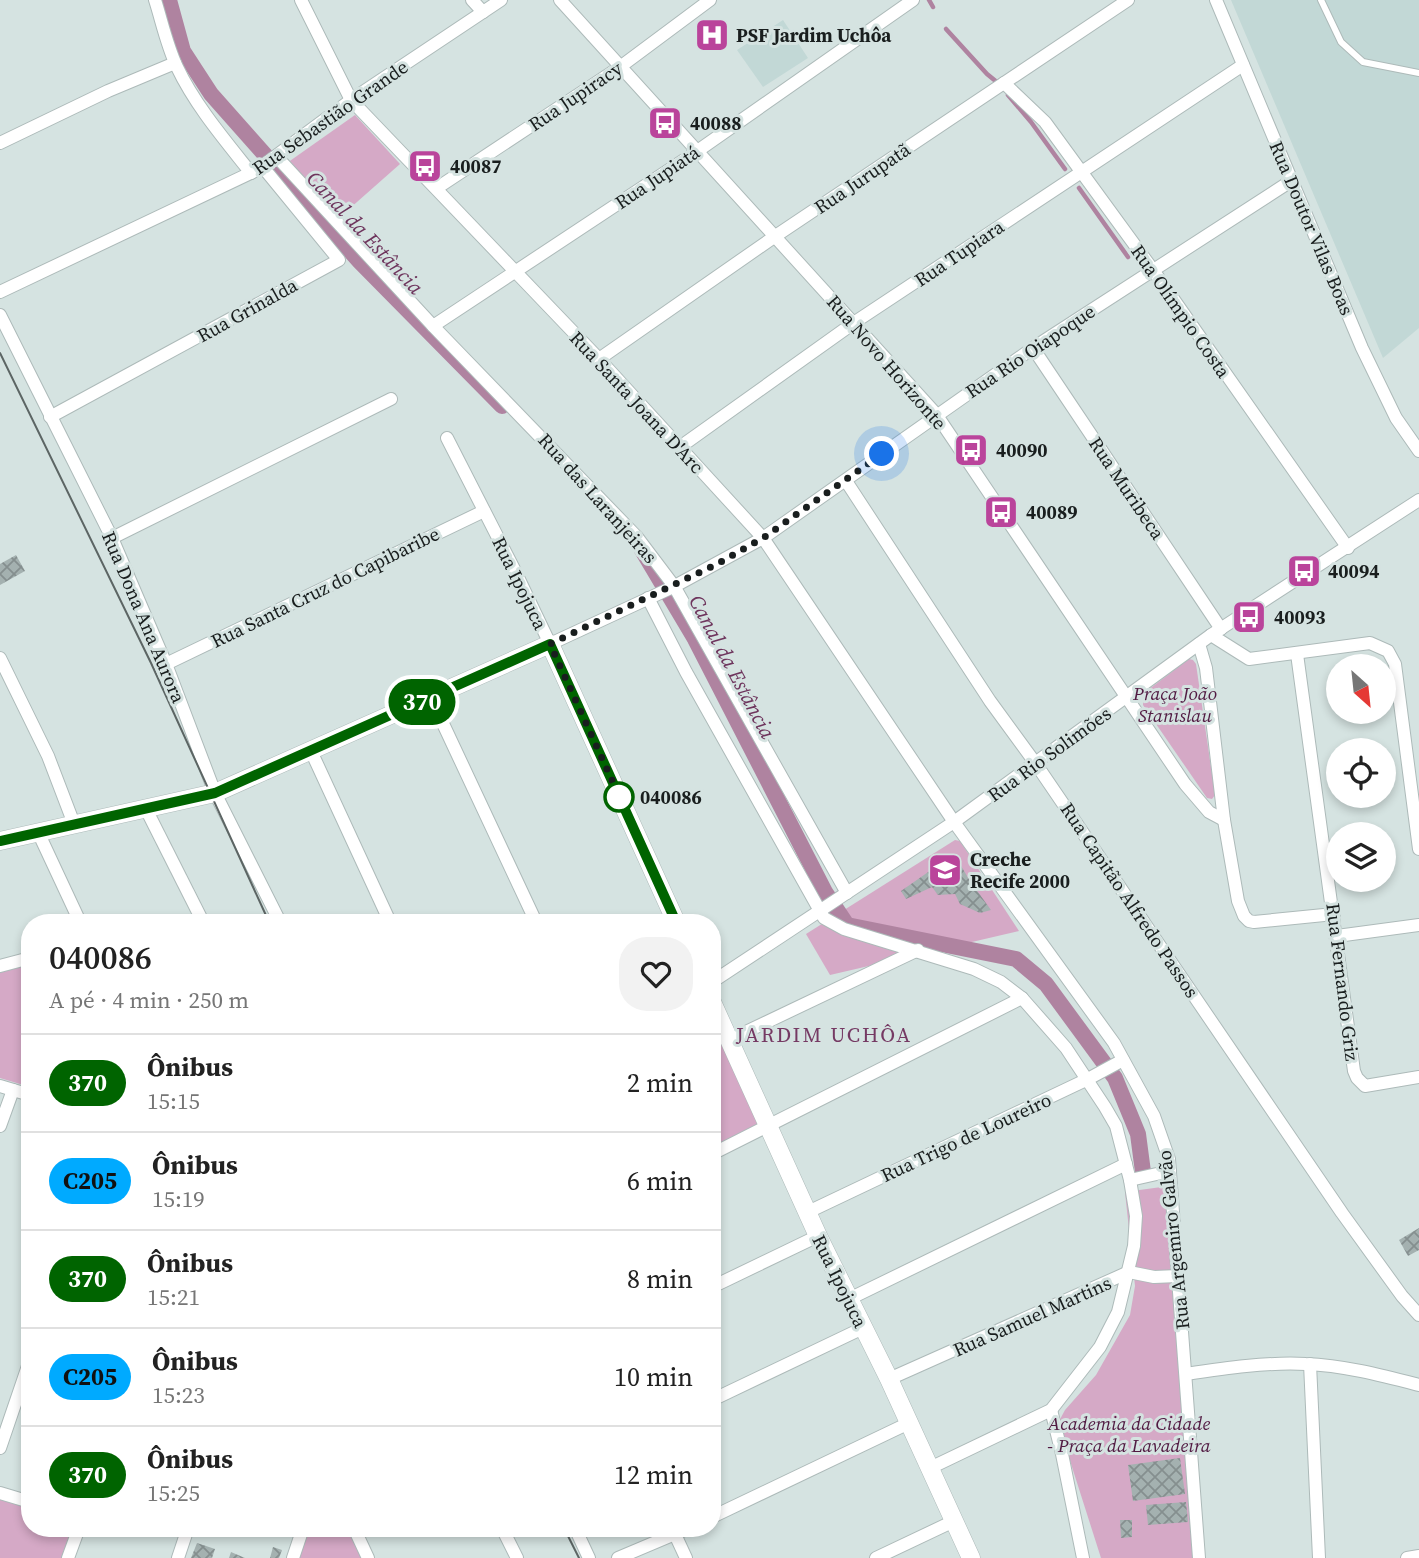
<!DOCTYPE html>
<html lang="pt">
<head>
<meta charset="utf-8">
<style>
	:root { --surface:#fff; --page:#f2f2f2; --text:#222; --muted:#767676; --line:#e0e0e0 }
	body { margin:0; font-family:"Source Serif 4",serif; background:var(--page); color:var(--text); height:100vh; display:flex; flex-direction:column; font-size:26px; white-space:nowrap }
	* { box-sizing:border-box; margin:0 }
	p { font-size:23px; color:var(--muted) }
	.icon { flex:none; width:38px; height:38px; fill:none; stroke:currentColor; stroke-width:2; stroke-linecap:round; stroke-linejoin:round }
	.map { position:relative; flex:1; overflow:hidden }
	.drawer { position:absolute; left:21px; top:914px; width:700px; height:623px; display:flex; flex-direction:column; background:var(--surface); border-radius:28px; box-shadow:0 4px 10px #0003 }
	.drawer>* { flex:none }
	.badge { padding:0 14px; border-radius:23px; font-size:24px; line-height:46px }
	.needle { width:46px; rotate:153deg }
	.tools { position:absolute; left:1326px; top:654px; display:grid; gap:14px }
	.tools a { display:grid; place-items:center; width:70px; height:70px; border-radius:50%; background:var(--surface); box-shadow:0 4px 10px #0003; font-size:35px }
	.you { position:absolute; width:35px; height:35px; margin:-18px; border:5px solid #fff; border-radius:50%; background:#1a73e8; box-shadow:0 0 0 10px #1a73e833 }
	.map>.badge { position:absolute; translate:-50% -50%; box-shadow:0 0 0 4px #fff }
	.round { display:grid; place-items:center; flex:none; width:74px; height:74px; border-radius:28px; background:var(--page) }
	.summary { display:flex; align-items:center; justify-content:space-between; height:119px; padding:0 28px }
	h1 { font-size:33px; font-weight:600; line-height:52px }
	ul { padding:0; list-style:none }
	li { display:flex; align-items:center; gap:21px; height:98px; padding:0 28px; border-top:2px solid var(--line) }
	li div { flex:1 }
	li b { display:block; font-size:26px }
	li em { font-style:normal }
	li .badge { min-width:77px; font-weight:700; text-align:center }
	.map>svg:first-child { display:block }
	.built { fill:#c2d8d6 }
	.park { fill:#d5a9c6 }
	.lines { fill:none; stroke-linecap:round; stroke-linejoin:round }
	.stream { stroke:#af83a0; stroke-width:4.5 }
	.canal { stroke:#af83a0; stroke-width:16 }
	.building { fill:url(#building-cross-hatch) }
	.lane-casing { stroke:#adbab9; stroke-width:8 }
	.street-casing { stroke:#adbab9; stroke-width:14 }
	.secondary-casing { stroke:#adbab9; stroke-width:19 }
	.lane { stroke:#fff; stroke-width:6 }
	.street { stroke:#fff; stroke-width:12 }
	.secondary { stroke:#fff; stroke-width:18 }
	.tram { stroke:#5c6564; stroke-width:2 }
	.line-casing { stroke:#fff; stroke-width:16 }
	.line { stroke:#006400; stroke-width:10 }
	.walk { stroke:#191e1e; stroke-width:7; stroke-dasharray:0 12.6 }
	.stop-dot { fill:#fff; stroke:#006400; stroke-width:3.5 }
	.labels { text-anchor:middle; stroke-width:6; stroke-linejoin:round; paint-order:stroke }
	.poi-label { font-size:19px; font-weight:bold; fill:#191e1e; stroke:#d5e3e1; text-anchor:start }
	.street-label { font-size:19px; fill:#191e1e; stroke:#d5e3e1 }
	.park-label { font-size:19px; font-style:italic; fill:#521b43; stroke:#d5e3e1 }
	.stop-label { font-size:19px; font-weight:bold; fill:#191e1e; stroke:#d5e3e1; text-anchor:start }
	.water-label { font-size:21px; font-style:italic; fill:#6e355d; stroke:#d5e3e1 }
	.neighbourhood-label { font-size:21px; letter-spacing:2px; fill:#753963; stroke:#d5e3e1 }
</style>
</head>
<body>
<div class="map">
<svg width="1419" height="1558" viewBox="0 0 1419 1558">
	<defs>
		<pattern id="building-cross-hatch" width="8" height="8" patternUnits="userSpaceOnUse" patternTransform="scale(1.75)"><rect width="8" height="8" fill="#a4b1b0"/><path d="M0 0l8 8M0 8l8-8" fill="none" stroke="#858f8f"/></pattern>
	</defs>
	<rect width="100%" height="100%" fill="#d5e3e1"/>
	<!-- built -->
	<g class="built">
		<polygon points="1231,0 1419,0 1419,328 1383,358"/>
		<polygon points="783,20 808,58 763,87 737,50"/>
	</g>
	<!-- park -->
	<g class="park">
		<polygon points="355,115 400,164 340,217 287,163"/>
		<polygon points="1189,659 1193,660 1196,664 1215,795 1212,799 1207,798 1143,705 1144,693"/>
		<polygon points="955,840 960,841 1019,931 830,975 806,934"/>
		<polygon points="30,963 30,1087 0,1078 0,970"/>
		<polygon points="712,1012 761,1122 749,1130 712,1147"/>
		<polygon points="1176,1185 1203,1558 1101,1558 1058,1423 1065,1410 1096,1375 1130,1315 1135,1286 1125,1192"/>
		<polygon points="0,1499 30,1508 30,1528 75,1528 64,1558 0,1558"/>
		<polygon points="310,1528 350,1528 363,1558 299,1558"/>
	</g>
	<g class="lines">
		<!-- stream -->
		<g class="stream">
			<polyline points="929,0 933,7"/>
			<polyline points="946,29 987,74 998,83"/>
			<polyline points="1008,95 1031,122 1065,169"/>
			<polyline points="1079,188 1128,257"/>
		</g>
		<!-- canal -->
		<g class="canal">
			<polyline points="169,0 183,51 211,94 360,262 502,406"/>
			<polyline points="642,550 695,639 825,892 847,925 1016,959 1046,984 1115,1078 1138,1134 1143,1172"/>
		</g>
	</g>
	<!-- building -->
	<g class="building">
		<polygon points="16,555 25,571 0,585 0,564"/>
		<polygon points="954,854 970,881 991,910 980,913 960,904 955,894 938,895 932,887 906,899 901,891"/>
		<polygon points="1419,1228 1419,1250 1408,1256 1399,1240"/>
		<polygon points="1180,1458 1185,1494 1133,1501 1128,1465"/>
		<polygon points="1186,1502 1188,1522 1148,1525 1146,1505"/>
		<polygon points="1120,1520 1132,1520 1132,1537 1121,1538"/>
		<polygon points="197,1543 215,1549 212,1558 191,1558"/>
		<polygon points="273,1547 282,1550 279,1558 270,1558"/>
		<polygon points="231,1552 245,1558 229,1558"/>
	</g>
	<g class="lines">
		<!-- lane casing -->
		<g class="lane-casing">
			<polyline id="lane" points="1321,0 1341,42 1363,62 1419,73"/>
		</g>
		<!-- street casing -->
		<g class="street-casing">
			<g id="street">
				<path d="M155 0C162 22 167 46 177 67 195 105 224 139 251 173"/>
				<polyline points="301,0 351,100 599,359 763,538 954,822 1114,1043 1154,1116 1169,1159 1199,1558"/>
				<polyline points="472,0 483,12"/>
				<polyline points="560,0 936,414 1185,784 1209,812 1224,820"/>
				<polyline points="1216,0 1362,348 1396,418 1419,451"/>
				<polyline points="1004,83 1045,122 1153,270 1348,548"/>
				<polyline points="0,143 108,91 175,63"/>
				<polyline points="277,157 433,326 637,537 674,586 847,893"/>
				<polyline points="437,188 620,67 710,0"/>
				<polyline points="0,292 257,170 351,100 501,0"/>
				<polyline points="0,315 112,538 166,664 215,793 280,922"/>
				<polyline points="433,326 696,152 913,0"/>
				<polyline points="1033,348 1221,629"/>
				<polyline points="599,359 774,237 1128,0"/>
				<polyline points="50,417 339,260 262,166"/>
				<polyline points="447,438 516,573 550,644 673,587 763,538 1033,348 1291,181"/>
				<polyline points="680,447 855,322 1243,65"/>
				<polyline points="846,481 990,701 1036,764 1342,1213 1402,1296 1419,1315"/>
				<polyline points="112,538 391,399"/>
				<polyline points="648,598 686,672 824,918 844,929 974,969 1001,982 1022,998 1066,1048 1105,1107 1116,1126 1130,1180 1136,1216 1134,1246 1118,1312 1100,1347 1051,1410 930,1468"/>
				<polyline points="1211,635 1249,659 1370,643 1388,651 1395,664 1419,849"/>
				<polyline points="1199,644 1206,668 1224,820 1238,901 1244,916 1249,921 1254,922 1334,914"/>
				<polyline points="1297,654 1354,1071 1357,1078 1365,1086 1419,1077"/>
				<polyline points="0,658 48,756 74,824"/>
				<polyline points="166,664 484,511"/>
				<polyline points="431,698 536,922"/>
				<polyline points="311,751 390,922"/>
				<polyline points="146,809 203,922"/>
				<polyline points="38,832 80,922"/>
				<polyline points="1337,936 1419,925"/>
				<polyline points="0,966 30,958"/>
				<polyline points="712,982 954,822 1211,635 1419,500"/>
				<polyline points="729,1040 918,950"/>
				<polyline points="0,1086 30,1095"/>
				<polyline points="0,1126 13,1090"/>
				<polyline points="712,1154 1022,998"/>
				<polyline points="1130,1180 1170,1171"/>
				<polyline points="808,1212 1088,1079 1123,1060"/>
				<polyline points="712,1287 818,1236"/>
				<polyline points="849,1299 1126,1164"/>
				<polyline points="1310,1364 1319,1558"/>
				<path d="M1186 1374C1226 1368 1266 1362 1306 1364 1342 1365 1384 1376 1419 1385"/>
				<polyline points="889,1379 1129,1272 1154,1277 1178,1276"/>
				<polyline points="712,1400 863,1328"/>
				<polyline points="1051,1410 1062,1454 1083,1558"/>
				<polyline points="0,1448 30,1360"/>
				<polyline points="0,1493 30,1502"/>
				<polyline points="712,1517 909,1423"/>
				<polyline points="354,1528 368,1558"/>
				<polyline points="502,1528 517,1558"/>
				<polyline points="575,1528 589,1558"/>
				<polyline points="673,1530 686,1558"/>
				<polyline points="68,1558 79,1528"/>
				<polyline points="178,1558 188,1528"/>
				<polyline points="293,1558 303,1528"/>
				<polyline points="618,1558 689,1528"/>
				<polyline points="876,1558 954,1521"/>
				<polyline points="1407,1558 1419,1556"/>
			</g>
		</g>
		<!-- secondary casing -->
		<g class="secondary-casing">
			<g id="secondary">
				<polyline points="0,841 215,793 550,644 676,922"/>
				<polyline points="712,1002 818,1236 889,1379 971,1558"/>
			</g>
		</g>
		<!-- lane -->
		<use href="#lane" class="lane"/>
		<!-- street -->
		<use href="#street" class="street"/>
		<!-- secondary -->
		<use href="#secondary" class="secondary"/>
		<!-- tram -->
		<g class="tram">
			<polyline points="0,353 151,663 269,922"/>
			<polyline points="564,1528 579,1558"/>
		</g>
	</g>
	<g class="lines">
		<!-- line casing -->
		<g class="line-casing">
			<polyline id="line" points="0,841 215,793 550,644 676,922"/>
		</g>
		<!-- line -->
		<use href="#line" class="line"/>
		<!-- walk -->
		<polyline class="walk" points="619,797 621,800 550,644 717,564 763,538 882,454"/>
	</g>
	<!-- icons -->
	<defs>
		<g id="hospital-square" transform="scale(1.75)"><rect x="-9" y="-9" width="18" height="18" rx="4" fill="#ba449b" stroke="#d5e3e1"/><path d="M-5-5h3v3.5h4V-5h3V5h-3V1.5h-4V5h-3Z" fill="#fff"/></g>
		<g id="bus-square" transform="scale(1.75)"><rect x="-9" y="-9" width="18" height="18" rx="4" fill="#ba449b" stroke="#d5e3e1"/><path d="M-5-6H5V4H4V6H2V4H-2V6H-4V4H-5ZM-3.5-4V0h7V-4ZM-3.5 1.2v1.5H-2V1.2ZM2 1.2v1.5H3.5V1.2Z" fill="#fff"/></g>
		<g id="school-square" transform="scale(1.75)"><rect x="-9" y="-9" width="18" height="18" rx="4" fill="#ba449b" stroke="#d5e3e1"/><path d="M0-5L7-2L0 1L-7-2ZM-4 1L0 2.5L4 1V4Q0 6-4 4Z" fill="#fff"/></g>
	</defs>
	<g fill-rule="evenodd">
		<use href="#hospital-square" x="712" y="35"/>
		<use href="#bus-square" x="665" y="123"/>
		<use href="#bus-square" x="425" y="166"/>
		<use href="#bus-square" x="971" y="450"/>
		<use href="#bus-square" x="1001" y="512"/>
		<use href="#bus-square" x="1304" y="571"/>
		<use href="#bus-square" x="1249" y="617"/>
		<use href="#school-square" x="945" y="870"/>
	</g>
	<!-- markers -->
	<circle class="stop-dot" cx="619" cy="797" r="14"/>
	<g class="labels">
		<!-- poi labels -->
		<g class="poi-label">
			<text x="736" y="42">PSF Jardim Uchôa</text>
			<text x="690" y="130">40088</text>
			<text x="450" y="173">40087</text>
			<text x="996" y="457">40090</text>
			<text x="1026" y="519">40089</text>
			<text x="1328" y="578">40094</text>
			<text x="1274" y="624">40093</text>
			<text x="970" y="866">Creche<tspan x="970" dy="22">Recife 2000</tspan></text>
		</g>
		<!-- street labels -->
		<g class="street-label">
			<text transform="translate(575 96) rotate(-34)" y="7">Rua Jupiracy</text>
			<text transform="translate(330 117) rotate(-35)" y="7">Rua Sebastião Grande</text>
			<text transform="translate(657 177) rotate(-34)" y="7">Rua Jupiatá</text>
			<text transform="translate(862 178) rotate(-34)" y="7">Rua Jurupatã</text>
			<text transform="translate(1312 228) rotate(67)" y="7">Rua Doutor Vilas Boas</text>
			<text transform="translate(959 253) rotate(-34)" y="7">Rua Tupiara</text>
			<text transform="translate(247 310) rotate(-29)" y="7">Rua Grinalda</text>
			<text transform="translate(1181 311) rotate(55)" y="7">Rua Olímpio Costa</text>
			<text transform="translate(1030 351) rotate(-34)" y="7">Rua Rio Oiapoque</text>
			<text transform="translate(887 362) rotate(49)" y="7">Rua Novo Horizonte</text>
			<text transform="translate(637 402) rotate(47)" y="7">Rua Santa Joana D'Arc</text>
			<text transform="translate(1127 488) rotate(56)" y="7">Rua Muribeca</text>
			<text transform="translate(598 498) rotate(48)" y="7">Rua das Laranjeiras</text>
			<text transform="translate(520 583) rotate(64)" y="7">Rua Ipojuca</text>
			<text transform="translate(325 587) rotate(-26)" y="7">Rua Santa Cruz do Capibaribe</text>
			<text transform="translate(144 617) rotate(67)" y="7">Rua Dona Ana Aurora</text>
			<text transform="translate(1049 754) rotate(-36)" y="7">Rua Rio Solimões</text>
			<text transform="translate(1130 900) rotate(56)" y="7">Rua Capitão Alfredo Passos</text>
			<text transform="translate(1343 982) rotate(83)" y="7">Rua Fernando Griz</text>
			<text transform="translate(966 1137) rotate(-25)" y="7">Rua Trigo de Loureiro</text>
			<text transform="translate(1173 1240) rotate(-96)" y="7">Rua Argemiro Galvão</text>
			<text transform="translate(840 1281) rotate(64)" y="7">Rua Ipojuca</text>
			<text transform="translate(1032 1316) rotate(-24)" y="7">Rua Samuel Martins</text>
		</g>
		<!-- park labels -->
		<g class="park-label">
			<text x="1175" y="700">Praça João<tspan x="1175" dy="22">Stanislau</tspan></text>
			<text x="1129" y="1430">Academia da Cidade<tspan x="1129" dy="22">- Praça da Lavadeira</tspan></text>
		</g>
		<!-- stop labels -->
		<g class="stop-label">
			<text x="640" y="804">040086</text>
		</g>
		<!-- water labels -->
		<g class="water-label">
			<text transform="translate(365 233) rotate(47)" y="7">Canal da Estância</text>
			<text transform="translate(732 667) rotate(62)" y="7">Canal da Estância</text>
		</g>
		<!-- neighbourhood labels -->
		<g class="neighbourhood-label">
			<text x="824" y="1042">JARDIM UCHÔA</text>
		</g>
	</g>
</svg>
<div class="tools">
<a><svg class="needle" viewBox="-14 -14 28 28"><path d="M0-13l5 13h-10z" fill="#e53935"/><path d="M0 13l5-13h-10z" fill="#767676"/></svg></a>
<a><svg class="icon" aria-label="locate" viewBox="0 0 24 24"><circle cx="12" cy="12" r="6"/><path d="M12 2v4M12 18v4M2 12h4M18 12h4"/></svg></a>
<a><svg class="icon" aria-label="layers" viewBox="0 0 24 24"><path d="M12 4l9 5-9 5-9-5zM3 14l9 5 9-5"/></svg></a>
</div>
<div class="you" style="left:882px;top:454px"></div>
<b class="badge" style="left:422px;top:702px;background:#006400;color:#fff">370</b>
<section class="drawer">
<div class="summary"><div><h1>040086</h1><p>A pé · 4 min · 250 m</p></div><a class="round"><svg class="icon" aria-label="heart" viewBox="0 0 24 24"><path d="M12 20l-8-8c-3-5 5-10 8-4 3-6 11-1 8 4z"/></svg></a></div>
<ul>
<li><span class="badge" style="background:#006400;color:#fff">370</span><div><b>Ônibus</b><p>15:15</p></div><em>2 min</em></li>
<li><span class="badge" style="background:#0af;color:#111">C205</span><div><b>Ônibus</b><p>15:19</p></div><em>6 min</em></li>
<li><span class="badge" style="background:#006400;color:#fff">370</span><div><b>Ônibus</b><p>15:21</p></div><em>8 min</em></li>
<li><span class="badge" style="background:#0af;color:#111">C205</span><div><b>Ônibus</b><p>15:23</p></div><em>10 min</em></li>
<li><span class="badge" style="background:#006400;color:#fff">370</span><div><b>Ônibus</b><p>15:25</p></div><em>12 min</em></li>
</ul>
</section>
</div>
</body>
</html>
